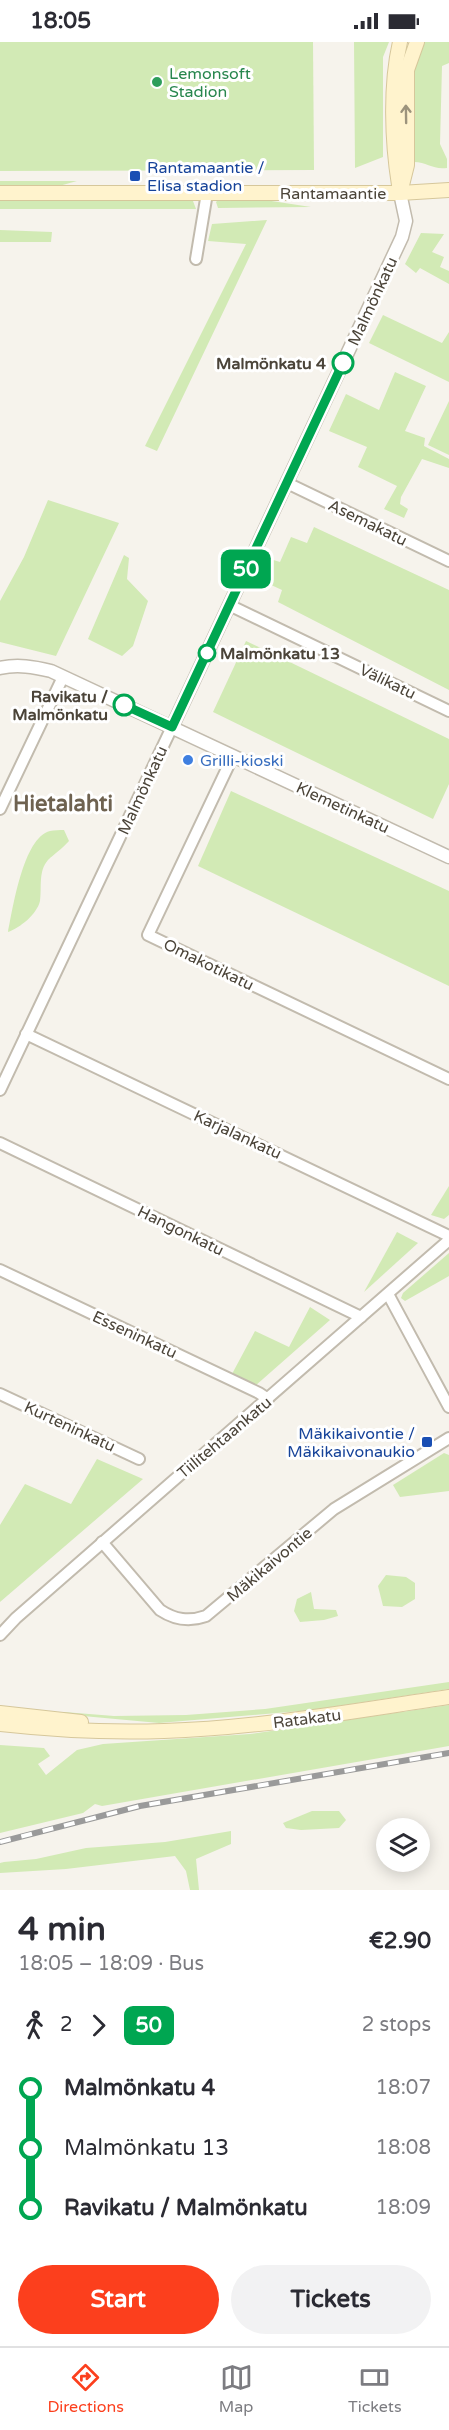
<!DOCTYPE html>
<html lang="en">
<head>
<meta charset="utf-8">
<style>
	:root { --surface:#fff; --page:#f2f2f3; --text:#2b2b33; --muted:#7c7c81; --line:#e1e1e2; --accent:#fc3f1d }
	body { margin:0; font-family:"Varela Round",sans-serif; background:var(--page); color:var(--text); height:100vh; display:flex; flex-direction:column; font-size:22px; white-space:nowrap }
	* { box-sizing:border-box; margin:0 }
	p { font-size:20px; color:var(--muted) }
	.icon { flex:none; width:33px; height:33px; fill:none; stroke:currentColor; stroke-width:2; stroke-linecap:round; stroke-linejoin:round }
	.map { position:relative; height:1848px; overflow:hidden }
	.details { display:flex; flex-direction:column; background:var(--surface); flex:1 }
	.details>* { flex:none }
	.badge { padding:0 12px; border-radius:9px; font-size:21px; line-height:39px }
	.buttons { position:absolute; left:376px; top:1776px; display:grid; gap:12px }
	.buttons a { display:grid; place-items:center; width:54px; height:54px; border-radius:50%; background:var(--surface); box-shadow:0 3px 15px #0003; font-size:30px }
	.map>.badge { position:absolute; translate:-50% -50%; box-shadow:0 0 0 3px #fff }
	.legs { display:flex; align-items:center; gap:9px; height:66px; padding:0 18px; font-size:20px }
	.legs p { margin-inline-start:auto }
	.headline { display:flex; align-items:center; justify-content:space-between; height:102px; padding:0 18px }
	h1 { font-size:33px; font-weight:800; line-height:45px }
	.primary-button { display:flex; gap:12px; margin-top:auto; padding:12px 18px }
	.primary-button a { flex:1; height:69px; border-radius:36px; background:var(--accent); color:#fff; font-size:24px; font-weight:800; line-height:69px; text-align:center }
	.primary-button a+a { background:var(--page); color:var(--text) }
	ul { padding:0 18px; list-style:none }
	li { display:flex; align-items:center; gap:21px; height:60px; font-size:22px }
	li i { display:grid; place-items:center; width:9px; height:100%; margin:0 8px; background:currentColor }
	li i::after { content:''; width:15px; height:15px; margin:-8px; border:4px solid; border-radius:50%; background:var(--surface) }
	li p { margin-inline-start:auto }
	li:first-child i { background:linear-gradient(#0000 50%,currentColor 0) }
	li:last-child i { background:linear-gradient(currentColor 50%,#0000 0) }
	.status { display:flex; justify-content:space-between; align-items:center; height:42px; padding:0 30px; background:var(--surface); direction:ltr }
	.status svg { height:16px; fill:currentColor }
	.tab-bar { display:flex; justify-content:space-around; align-items:center; height:84px; border-top:2px solid var(--line); background:var(--surface); font-size:16px; color:var(--muted) }
	.tab-bar a { display:grid; justify-items:center; gap:3px }
	.tab-bar .current { color:var(--accent) }
	.map>svg:first-child { display:block }
	.green { fill:#d2eab5 }
	.lines { fill:none; stroke-linecap:round; stroke-linejoin:round }
	.minor-casing { stroke:#c2bbae; stroke-width:14 }
	.tertiary-casing { stroke:#c2bbae; stroke-width:15 }
	.secondary-casing { stroke:#d6c79b; stroke-width:16 }
	.minor { stroke:#fff; stroke-width:10 }
	.tertiary { stroke:#fff; stroke-width:12 }
	.secondary { stroke:#fff3cd; stroke-width:14 }
	.rail-casing { stroke:#9a9a9a; stroke-width:6 }
	.rail { stroke:#fff; stroke-width:4; stroke-dasharray:11; stroke-linecap:butt }
	.oneway { stroke:#9c937c }
	.line-1-casing { stroke:#fff; stroke-width:14 }
	.line-1 { stroke:#00a651; stroke-width:9 }
	.leisure-dot { fill:#2e9e5b; stroke:#fff; stroke-width:2 }
	.transit-dot { fill:#1a4fb4; stroke:#fff; stroke-width:2 }
	.stop-1-dot { fill:#fff; stroke:#00a651; stroke-width:3 }
	.shop-dot { fill:#3f7fe0; stroke:#fff; stroke-width:2 }
	.labels { text-anchor:middle; stroke-width:6; stroke-linejoin:round; paint-order:stroke }
	.leisure-label { font-size:16px; fill:#27864d; stroke:#fff; text-anchor:start }
	.transit-label { font-size:16px; fill:#164399; stroke:#fff; text-anchor:start }
	.street-label { font-size:16px; fill:#4b4439; stroke:#fff }
	.stop-label { font-size:16px; font-weight:bold; fill:#4b4439; stroke:#fff; text-anchor:end }
	.shop-label { font-size:16px; fill:#366cbe; stroke:#fff; text-anchor:start }
	.district-label { font-size:22px; font-weight:bold; fill:#6e6250; stroke:#fff }
</style>
</head>
<body>
<div class="status"><b>18:05</b><svg viewBox="0 0 49 12"><path d="M0 12V9h3v3zM5 12V6h3v6zM10 12V3h3v9zM15 12V0h3v12zM26 1h20v11H26zM47 4h2v5h-2z"/></svg></div>
<div class="map">
<svg width="449" height="1848" viewBox="0 0 449 1848">
	<rect width="100%" height="100%" fill="#f6f3ec"/>
	<!-- green -->
	<g class="green">
		<polygon points="0,0 313,0 314,128 0,129"/>
		<polygon points="354,0 389,0 383,15 383,115 355,126"/>
		<path d="M423 0H449V21L442 24 440 102 447 117V126C433 128 427 120 414 120 412 79 404 38 423 0Z"/>
		<polygon points="0,139 77,139 59,144 0,143"/>
		<polygon points="220,156 265,158 311,165 218,166 216,160"/>
		<polygon points="0,157 190,157 193,159 196,167 0,167"/>
		<polygon points="267,178 157,409 145,404 246,202 208,199 212,182"/>
		<polygon points="0,188 52,190 51,200 0,200"/>
		<polygon points="421,191 444,192 432,210 444,215 440,225 449,229 449,242 420,226 416,231 405,222"/>
		<polygon points="383,273 442,301 449,290 449,340 369,301"/>
		<polygon points="395,330 426,344 405,389 425,396 424,404 449,417 449,426 422,417 401,455 400,462 408,467 404,476 384,467 397,444 358,425 367,405 329,389 346,352 379,368"/>
		<polygon points="449,359 449,413 428,403"/>
		<polygon points="48,458 119,481 56,614 0,600 0,559 24,515"/>
		<polygon points="314,485 449,548 449,648 278,560 282,548 256,536 267,516 280,520 291,495 307,501"/>
		<polygon points="124,513 129,516 127,537 148,559 133,604 122,614 88,597"/>
		<polygon points="246,599 449,697 449,742 433,777 213,670"/>
		<polygon points="231,749 449,849 449,944 198,824"/>
		<path d="M64 788 69 799C62 807 54 812 48 818 38 829 42 846 40 859 37 872 20 886 8 890 13 866 23 796 50 789 54 788 60 788 64 788Z"/>
		<polygon points="449,1144 449,1173 444,1177 431,1173"/>
		<polygon points="397,1190 418,1201 364,1250"/>
		<polygon points="449,1211 449,1234 405,1259 401,1256 403,1251"/>
		<polygon points="310,1265 330,1278 255,1344 232,1332 255,1289 289,1305"/>
		<polygon points="444,1411 449,1413 449,1449 400,1455 393,1443"/>
		<polygon points="97,1417 143,1437 0,1560 0,1483 25,1442 71,1462"/>
		<polygon points="386,1533 406,1535 415,1541 415,1557 402,1565 383,1564 378,1544"/>
		<polygon points="311,1550 314,1567 336,1568 338,1574 324,1578 300,1580 294,1569 297,1557"/>
		<polygon points="449,1640 449,1647 312,1668 159,1681 61,1672 64,1670 114,1674 186,1673 265,1667"/>
		<polygon points="449,1663 449,1704 102,1764 95,1762 83,1771 0,1791 0,1703 44,1706 50,1714 38,1722 46,1733 77,1708 103,1702 250,1692"/>
		<polygon points="312,1769 339,1769 346,1778 339,1786 301,1788 286,1786 283,1781"/>
		<polygon points="231,1789 231,1802 196,1817 199,1848 190,1848 186,1829 175,1814 66,1827 0,1831 0,1821 4,1820 36,1817 86,1806 165,1800"/>
	</g>
	<g class="lines">
		<!-- minor casing -->
		<g class="minor-casing">
			<g id="minor">
				<polyline points="196,217 207,151"/>
				<polyline points="287,441 449,519"/>
				<polyline points="229,563 449,669"/>
				<polyline points="233,714 148,893 449,1037"/>
				<polyline points="0,767 63,635"/>
				<polyline points="26,992 449,1194"/>
				<polyline points="0,1048 172,685"/>
				<polyline points="0,1101 361,1275"/>
				<polyline points="0,1228 259,1351 268,1357"/>
				<polyline points="388,1252 449,1365"/>
				<polyline points="0,1352 139,1417"/>
				<path d="M102 1500 160 1568C175 1578 189 1580 206 1574L334 1467 449 1396"/>
				<polyline points="0,1593 16,1576 449,1198"/>
			</g>
		</g>
		<!-- tertiary casing -->
		<g class="tertiary-casing">
			<g id="tertiary">
				<path d="M0 626C18 622 34 625 51 629L449 815"/>
				<polyline points="172,685 402,195 406,179 400,151"/>
			</g>
		</g>
		<!-- secondary casing -->
		<g class="secondary-casing">
			<g id="secondary">
				<path d="M399 143C392 99 390 43 400 0"/>
				<polyline points="0,151 400,151 449,148"/>
				<polyline points="400,151 407,123 407,28 417,0"/>
				<polyline points="0,1671 81,1680"/>
				<path d="M0 1682C54 1688 109 1691 164 1689 260 1686 354 1669 449 1655"/>
			</g>
		</g>
		<!-- minor -->
		<use href="#minor" class="minor"/>
		<!-- tertiary -->
		<use href="#tertiary" class="tertiary"/>
		<!-- secondary -->
		<use href="#secondary" class="secondary"/>
		<!-- rail casing -->
		<g class="rail-casing">
			<polyline id="rail" points="0,1800 140,1764 449,1711"/>
		</g>
		<!-- rail -->
		<use href="#rail" class="rail"/>
	</g>
	<!-- one-way arrows -->
	<defs><path id="oneway-shaft" d="M-6 0H5M1.5-3L5.5 0L1.5 3" fill="none" stroke-width="1.6" stroke-linecap="round" stroke-linejoin="round" transform="scale(1.5)"/></defs>
	<use class="oneway" href="#oneway-shaft" transform="translate(406 72) rotate(-91)"/>
	<g class="lines">
		<!-- line-1 casing -->
		<g class="line-1-casing">
			<polyline id="line-1" points="124,663 172,685 343,321"/>
		</g>
		<!-- line-1 -->
		<use href="#line-1" class="line-1"/>
	</g>
	<!-- markers -->
	<circle class="leisure-dot" cx="157" cy="40" r="6"/>
	<g class="transit-dot">
		<rect x="129" y="128" width="12" height="12" rx="3"/>
		<rect x="421" y="1394" width="12" height="12" rx="3"/>
	</g>
	<g class="stop-1-dot">
		<circle cx="343" cy="321" r="10"/>
		<circle cx="207" cy="611" r="8"/>
		<circle cx="124" cy="663" r="10"/>
	</g>
	<circle class="shop-dot" cx="188" cy="718" r="6"/>
	<g class="labels">
		<!-- leisure labels -->
		<g class="leisure-label">
			<text x="169" y="37">Lemonsoft<tspan x="169" dy="18">Stadion</tspan></text>
		</g>
		<!-- transit labels -->
		<g class="transit-label">
			<text x="147" y="131">Rantamaantie /<tspan x="147" dy="18">Elisa stadion</tspan></text>
			<text x="415" y="1397" text-anchor="end">Mäkikaivontie /<tspan x="415" dy="18">Mäkikaivonaukio</tspan></text>
		</g>
		<!-- street labels -->
		<g class="street-label">
			<text x="333" y="157">Rantamaantie</text>
			<text transform="translate(372 259) rotate(-65)" y="6">Malmönkatu</text>
			<text transform="translate(368 480) rotate(26)" y="6">Asemakatu</text>
			<text transform="translate(388 639) rotate(26)" y="6">Välikatu</text>
			<text transform="translate(142 748) rotate(-65)" y="6">Malmönkatu</text>
			<text transform="translate(343 765) rotate(25)" y="6">Klemetinkatu</text>
			<text transform="translate(209 922) rotate(26)" y="6">Omakotikatu</text>
			<text transform="translate(238 1092) rotate(25)" y="6">Karjalankatu</text>
			<text transform="translate(181 1188) rotate(26)" y="6">Hangonkatu</text>
			<text transform="translate(135 1292) rotate(25)" y="6">Esseninkatu</text>
			<text transform="translate(70 1384) rotate(25)" y="6">Kurteninkatu</text>
			<text transform="translate(224 1395) rotate(-40)" y="6">Tiilitehtaankatu</text>
			<text transform="translate(269 1522) rotate(-40)" y="6">Mäkikaivontie</text>
			<text transform="translate(307 1676) rotate(-7)" y="6">Ratakatu</text>
		</g>
		<!-- stop labels -->
		<g class="stop-label">
			<text x="326" y="327">Malmönkatu 4</text>
			<text x="220" y="617" text-anchor="start">Malmönkatu 13</text>
			<text x="108" y="660">Ravikatu /<tspan x="108" dy="18">Malmönkatu</tspan></text>
		</g>
		<!-- shop labels -->
		<g class="shop-label">
			<text x="200" y="724">Grilli-kioski</text>
		</g>
		<!-- district labels -->
		<g class="district-label">
			<text x="63" y="769">Hietalahti</text>
		</g>
	</g>
</svg>
<div class="buttons">
<a><svg class="icon" aria-label="layers" viewBox="0 0 24 24"><path d="M12 4l9 5-9 5-9-5zM3 14l9 5 9-5"/></svg></a>
</div>
<b class="badge" style="left:246px;top:527px;background:#00a651;color:#fff">50</b>
</div>
<section class="details">
<div class="headline"><div><h1>4 min</h1><p>18:05 – 18:09 · Bus</p></div><b>€2.90</b></div>
<div class="legs"><svg class="icon" aria-label="walk" viewBox="0 0 24 24"><circle cx="13" cy="4" r="2"/><path d="M13 8l-2 6 4 7M11 14l-3 7M7 12l3-4h3l4 4"/></svg>2<svg class="icon" aria-label="forward" viewBox="0 0 24 24"><path d="M9 5l7 7-7 7"/></svg><b class="badge" style="background:#00a651;color:#fff">50</b><p>2 stops</p></div>
<ul>
<li><i style="color:#00a651"></i><b>Malmönkatu 4</b><p>18:07</p></li>
<li><i style="color:#00a651"></i><span>Malmönkatu 13</span><p>18:08</p></li>
<li><i style="color:#00a651"></i><b>Ravikatu / Malmönkatu</b><p>18:09</p></li>
</ul>
<div class="primary-button"><a>Start</a><a>Tickets</a></div>
</section>
<nav class="tab-bar">
<a class="current"><svg class="icon" aria-label="directions" viewBox="0 0 24 24"><path d="M12 3l9 9-9 9-9-9zM9 14v-3h6M13 9l2 2-2 2"/></svg>Directions</a>
<a><svg class="icon" aria-label="map" viewBox="0 0 24 24"><path d="M3 6l6-2 6 2 6-2v14l-6 2-6-2-6 2zM9 4v14M15 6v14"/></svg>Map</a>
<a><svg class="icon" aria-label="tickets" viewBox="0 0 24 24"><path d="M3 7h18v10H3zM15 7v10"/></svg>Tickets</a>
</nav>
</body>
</html>
